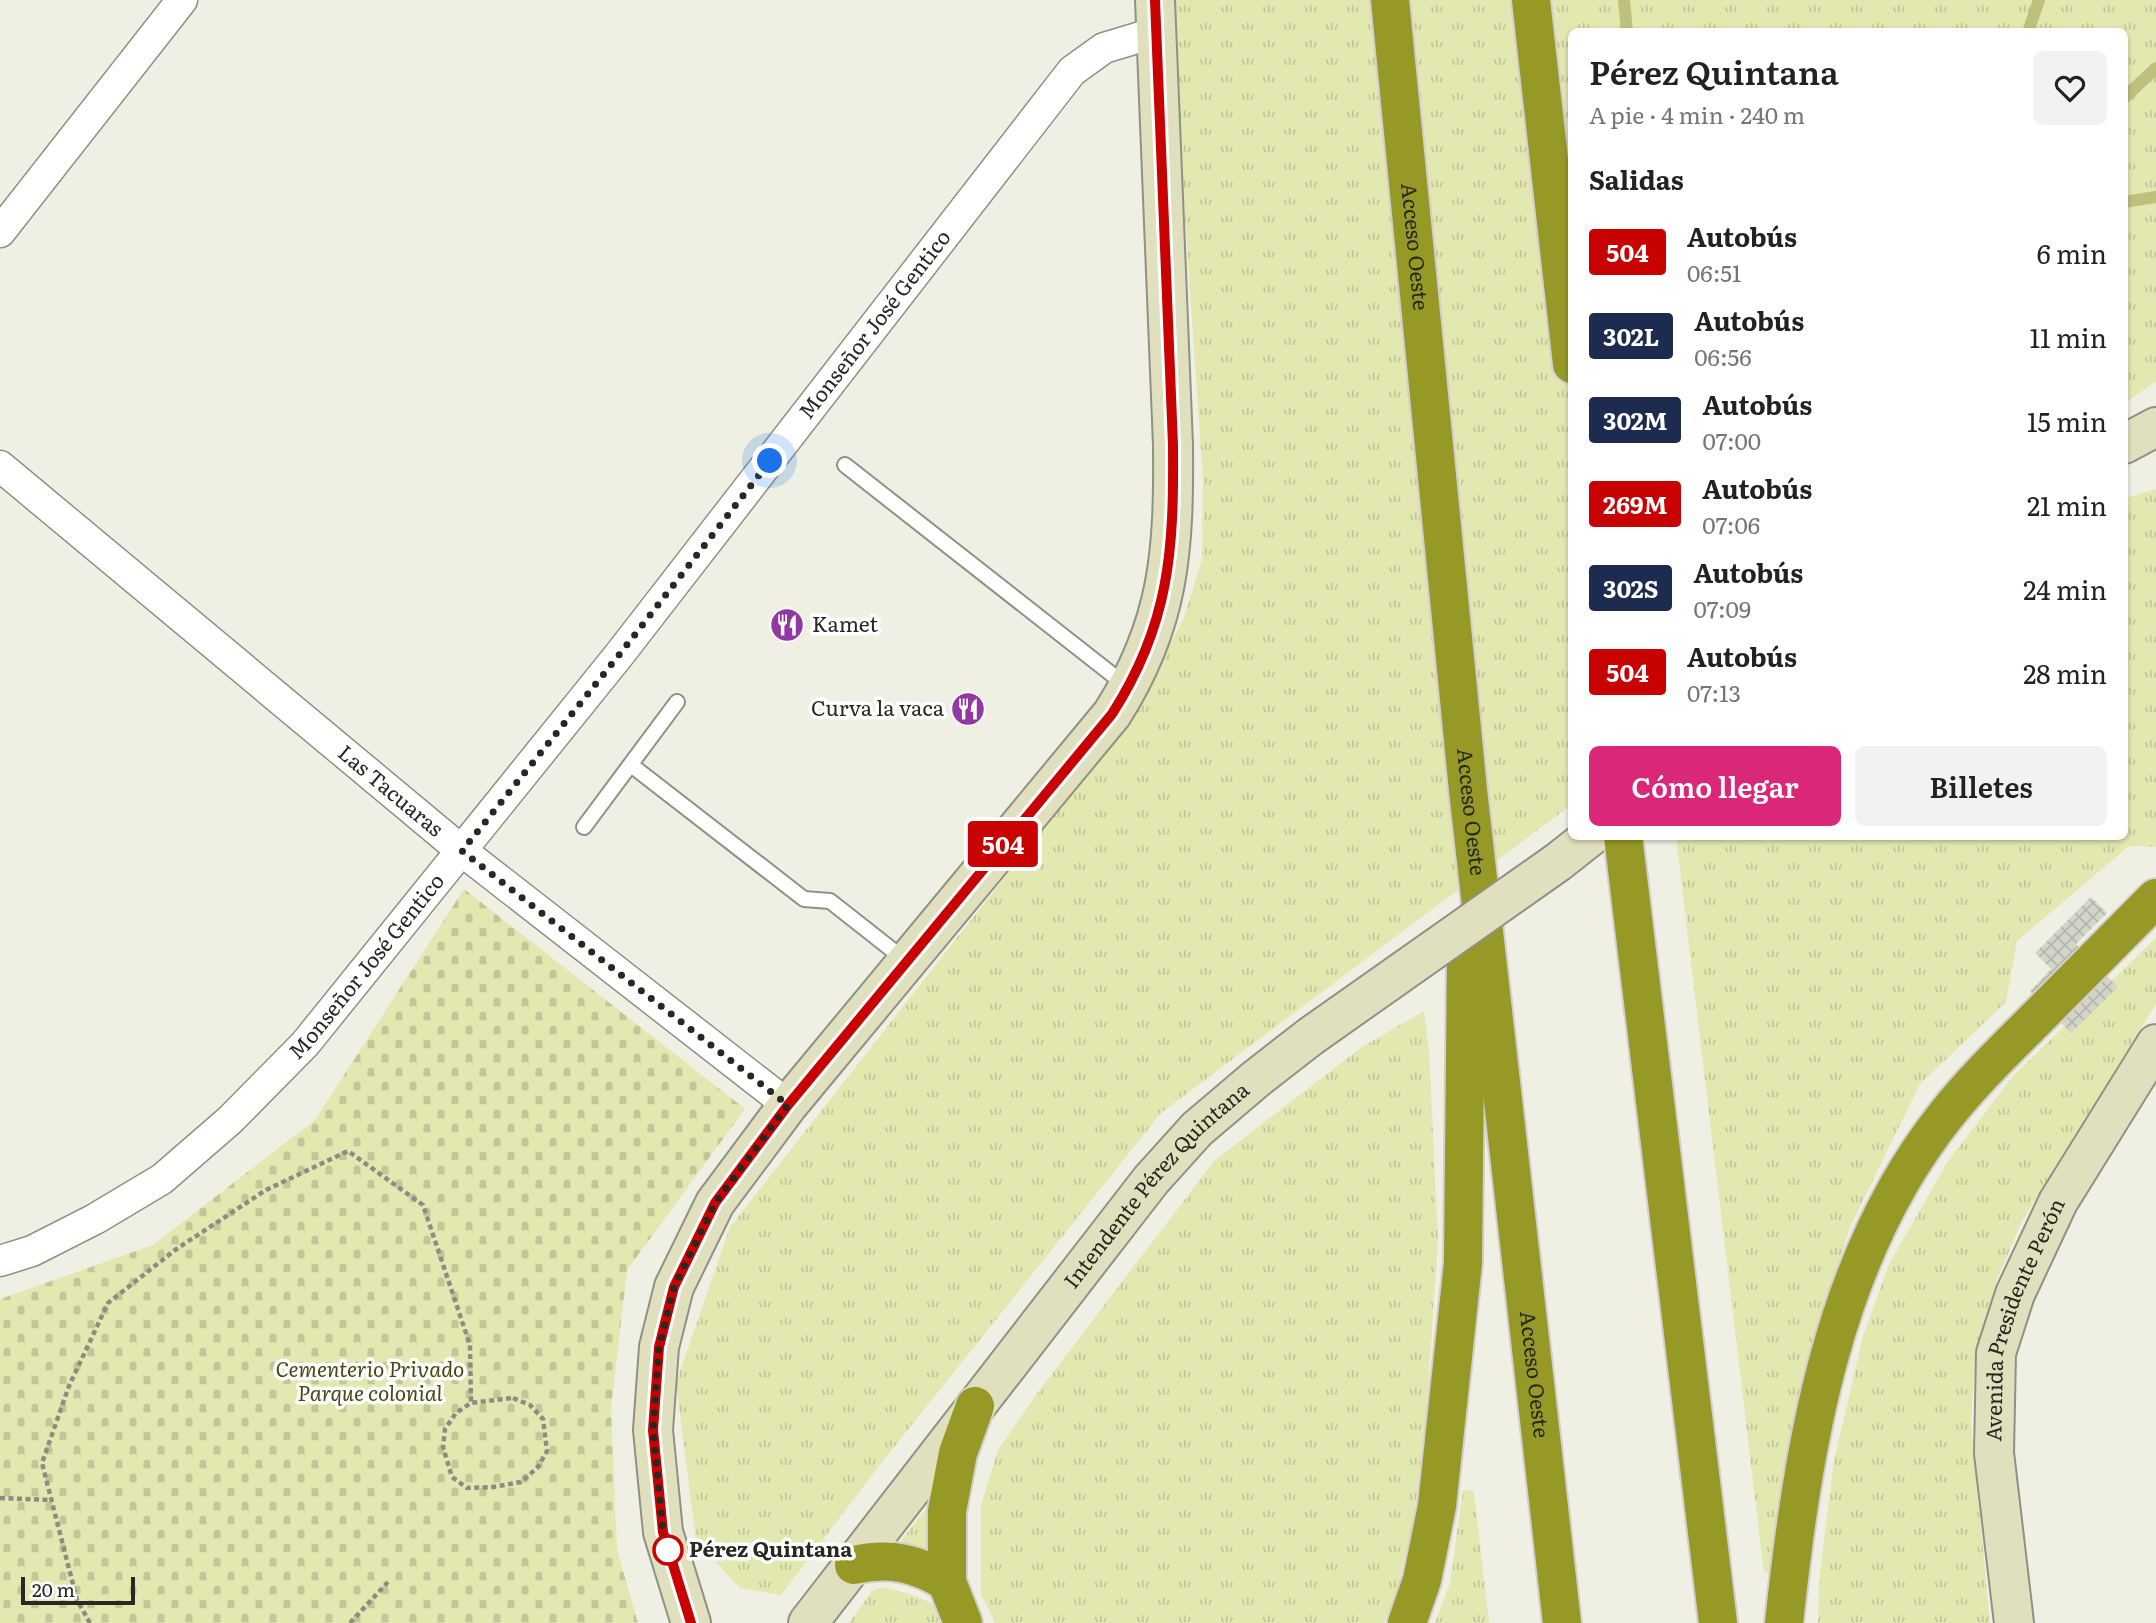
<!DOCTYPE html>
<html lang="es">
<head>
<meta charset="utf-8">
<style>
	:root { --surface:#fff; --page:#f2f2f2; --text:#222; --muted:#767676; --accent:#db2777 }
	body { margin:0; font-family:Literata,serif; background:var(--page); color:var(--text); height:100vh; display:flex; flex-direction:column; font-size:26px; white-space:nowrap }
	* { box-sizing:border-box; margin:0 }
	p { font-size:23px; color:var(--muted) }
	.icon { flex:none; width:38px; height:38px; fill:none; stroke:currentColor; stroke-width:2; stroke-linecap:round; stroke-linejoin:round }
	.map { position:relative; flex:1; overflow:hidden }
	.panel { position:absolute; left:1568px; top:28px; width:560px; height:812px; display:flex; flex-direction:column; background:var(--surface); border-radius:10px; box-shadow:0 2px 5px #0004 }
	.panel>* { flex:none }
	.badge { padding:0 14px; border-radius:5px; font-size:24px; line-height:46px }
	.scale { position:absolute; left:21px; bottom:18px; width:114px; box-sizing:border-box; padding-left:7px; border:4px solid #282823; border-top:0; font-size:19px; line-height:24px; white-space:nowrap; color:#282823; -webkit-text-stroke:5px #fff; paint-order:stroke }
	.you { position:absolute; width:35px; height:35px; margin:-18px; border:5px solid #fff; border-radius:50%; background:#1a73e8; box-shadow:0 0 0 10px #1a73e833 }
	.map>.badge { position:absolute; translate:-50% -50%; box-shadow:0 0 0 4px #fff }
	h2 { padding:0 21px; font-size:26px; line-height:63px }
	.round { display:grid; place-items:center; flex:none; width:74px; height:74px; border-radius:10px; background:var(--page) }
	.head { display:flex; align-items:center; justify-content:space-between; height:119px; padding:0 21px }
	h1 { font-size:33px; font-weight:600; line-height:52px }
	.cta { display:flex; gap:14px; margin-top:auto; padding:14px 21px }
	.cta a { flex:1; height:80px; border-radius:10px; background:var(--accent); color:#fff; font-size:28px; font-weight:600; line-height:80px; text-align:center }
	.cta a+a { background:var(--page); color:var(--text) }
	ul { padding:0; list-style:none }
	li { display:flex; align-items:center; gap:21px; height:84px; padding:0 21px }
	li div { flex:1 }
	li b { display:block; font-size:26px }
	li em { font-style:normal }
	li .badge { min-width:77px; font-weight:700; text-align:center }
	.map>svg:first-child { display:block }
	.grass { fill:url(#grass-tufts) }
	.cemetery { fill:url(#cemetery-stones) }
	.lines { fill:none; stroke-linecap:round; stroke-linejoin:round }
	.stream { stroke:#bdc17c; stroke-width:12 }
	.building { fill:url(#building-cross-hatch) }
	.lane-casing { stroke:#909185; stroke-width:18 }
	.street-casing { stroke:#909185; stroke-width:33 }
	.secondary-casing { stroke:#909185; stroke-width:42 }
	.highway-casing { stroke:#d0d0cf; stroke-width:42 }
	.path { stroke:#8c8c83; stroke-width:4.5; stroke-dasharray:5 3.5; stroke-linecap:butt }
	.lane { stroke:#fff; stroke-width:14 }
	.street { stroke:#fff; stroke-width:30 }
	.secondary { stroke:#e0e0be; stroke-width:38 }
	.highway { stroke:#969925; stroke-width:38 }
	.secondary-bridge-casing { stroke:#909185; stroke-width:42; stroke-linecap:butt }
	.secondary-bridge { stroke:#e0e0be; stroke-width:38 }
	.line-casing { stroke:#fff; stroke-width:16 }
	.line { stroke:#c70201; stroke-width:10 }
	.walk { stroke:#282823; stroke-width:7; stroke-dasharray:0 12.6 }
	.stop-dot { fill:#fff; stroke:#c70201; stroke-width:3.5 }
	.labels { text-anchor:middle; stroke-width:7; stroke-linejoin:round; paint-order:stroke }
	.street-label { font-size:21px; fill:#282823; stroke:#fff }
	.poi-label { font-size:21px; fill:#282823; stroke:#fff; text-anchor:start }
	.park-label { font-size:21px; font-style:italic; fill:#474814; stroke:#fff }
	.stop-label { font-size:21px; font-weight:bold; fill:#282823; stroke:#fff; text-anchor:start }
</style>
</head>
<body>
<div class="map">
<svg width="2156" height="1623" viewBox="0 0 2156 1623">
	<defs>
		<pattern id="grass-tufts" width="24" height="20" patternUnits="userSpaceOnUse" patternTransform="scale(1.75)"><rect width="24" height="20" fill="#e3e7b0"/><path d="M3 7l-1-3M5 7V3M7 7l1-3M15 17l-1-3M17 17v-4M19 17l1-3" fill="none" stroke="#c3c697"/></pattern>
		<pattern id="cemetery-stones" width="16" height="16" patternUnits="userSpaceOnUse" patternTransform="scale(1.75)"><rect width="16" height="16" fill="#e3e7b0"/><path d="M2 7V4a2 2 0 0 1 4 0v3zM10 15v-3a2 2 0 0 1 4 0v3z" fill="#c3c697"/></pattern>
		<pattern id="building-cross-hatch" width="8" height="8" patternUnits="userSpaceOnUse" patternTransform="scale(1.75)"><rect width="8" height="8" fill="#d4d5c9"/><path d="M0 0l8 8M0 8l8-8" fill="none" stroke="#b6b7ac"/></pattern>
	</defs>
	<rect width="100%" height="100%" fill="#eff0e3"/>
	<!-- grass -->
	<g class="grass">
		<polygon points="1170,0 2156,0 2156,381 2125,403 2124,32 1572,32 1571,805 1161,1113 882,1462 781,1595 740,1588 696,1541 676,1383 730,1227 1132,715 1184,618 1202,559 1203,480"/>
		<polygon points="2156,489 2156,847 2129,846 2017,941 2006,1002 1920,1084 1850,1227 1814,1344 1771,1572 1764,1573 1676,837 2124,836 2125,498"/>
		<polygon points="2156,938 2156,1004 2022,1221 1997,1280 1982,1333 1974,1375 1971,1423 1990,1623 1818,1623 1820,1573 1834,1461 1863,1336 1889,1264 1947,1163 2013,1076"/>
		<polygon points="1424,1011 1429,1050 1438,1240 1427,1402 1414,1518 1395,1600 1384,1623 995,1623 981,1594 981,1505 998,1450 1039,1391 1214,1161 1362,1047"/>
		<polygon points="1463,1490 1474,1491 1489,1623 1435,1623 1450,1583"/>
		<polygon points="935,1503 937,1560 901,1546 902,1539 928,1506"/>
		<path d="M882 1587C905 1593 939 1599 950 1623H849L872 1591Z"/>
	</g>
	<!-- cemetery -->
	<polygon class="cemetery" points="464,889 745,1109 627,1270 611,1409 617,1550 638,1623 0,1623 0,1299 153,1245 315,1120"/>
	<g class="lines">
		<!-- stream -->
		<g class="stream">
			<polyline points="1624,0 1627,32"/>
			<polyline points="2028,32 2039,0"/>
			<polyline points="2124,98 2156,68"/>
			<polyline points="2124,202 2156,197"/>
		</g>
	</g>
	<!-- building -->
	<polygon class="building" points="2091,897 2107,913 2076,944 2118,987 2071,1033 2030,991 2051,969 2035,953"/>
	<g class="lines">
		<!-- lane casing -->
		<g class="lane-casing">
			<g id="lane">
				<polyline points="845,465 1128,687"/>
				<polyline points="631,765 804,899 830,901 905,960"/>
				<polyline points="584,827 677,702"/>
			</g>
		</g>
		<!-- street casing -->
		<g class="street-casing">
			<g id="street">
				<polyline points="0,232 182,0"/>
				<path id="s1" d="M0 466 462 851 788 1105"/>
				<path id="s2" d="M0 1261 32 1251 95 1219 162 1179 230 1120 305 1044 619 655 1072 71 1104 48 1157 32"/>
			</g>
		</g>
		<!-- secondary casing -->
		<g class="secondary-casing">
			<g id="secondary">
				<polyline points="2124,444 2156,427"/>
				<polyline points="1558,862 1591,836"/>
				<path d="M691 1623 663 1532 653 1430 659 1347 674 1287 715 1203 788 1105 1112 714C1170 623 1174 550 1173 445L1155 0"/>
				<path id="s3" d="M808 1623 1151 1180 1197 1129 1257 1078 1311 1036"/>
				<path id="s4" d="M2014 1623 1994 1453 1996 1353 2015 1294 2058 1202 2156 1044"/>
			</g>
		</g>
		<!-- highway casing -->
		<g class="highway-casing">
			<g id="highway">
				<path id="s5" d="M1390 0 1468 790 1562 1623"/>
				<polyline points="1531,0 1572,364"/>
				<polyline points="1623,836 1718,1623"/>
				<path d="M854 1565C889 1557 917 1563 947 1582"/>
				<polyline points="963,1623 947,1582 947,1511 958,1453 975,1406"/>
				<polyline points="1407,1623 1422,1580 1437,1506 1463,1263 1466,957"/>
				<path d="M1784 1623C1803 1447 1832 1258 1946 1115 1972 1082 2003 1052 2033 1022 2074 981 2115 939 2156 898"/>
			</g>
		</g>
		<!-- path -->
		<g class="path">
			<polygon points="513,1398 530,1405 543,1419 547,1451 538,1467 521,1482 493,1487 467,1488 452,1477 443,1447 445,1429 456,1413 471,1403"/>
			<polyline points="0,1498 52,1500"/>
			<polyline points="90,1623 77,1600 42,1463 69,1386 108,1303 175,1250 266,1190 348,1151 423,1205 470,1345 471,1403"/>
			<polyline points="350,1623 388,1582"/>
		</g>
		<!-- lane -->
		<use href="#lane" class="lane"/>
		<!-- street -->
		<use href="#street" class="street"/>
		<!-- secondary -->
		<use href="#secondary" class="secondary"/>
		<!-- highway -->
		<use href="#highway" class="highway"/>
		<!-- secondary-bridge casing -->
		<g class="secondary-bridge-casing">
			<polyline id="secondary-bridge" points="1311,1036 1558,862"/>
		</g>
		<!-- secondary-bridge -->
		<use href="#secondary-bridge" class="secondary-bridge"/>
	</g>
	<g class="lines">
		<!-- line casing -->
		<g class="line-casing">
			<path id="line" d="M691 1623 663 1532 653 1430 659 1347 674 1287 715 1203 788 1105 1112 714C1170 624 1174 549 1173 445L1155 0"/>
		</g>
		<!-- line -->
		<use href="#line" class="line"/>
		<!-- walk -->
		<polyline class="walk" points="668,1550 663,1532 653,1430 659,1347 674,1287 715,1203 788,1105 462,851 619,655 770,461"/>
	</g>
	<!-- icons -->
	<defs>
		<g id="restaurant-disc" transform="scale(1.75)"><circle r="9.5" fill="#9238a3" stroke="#fff"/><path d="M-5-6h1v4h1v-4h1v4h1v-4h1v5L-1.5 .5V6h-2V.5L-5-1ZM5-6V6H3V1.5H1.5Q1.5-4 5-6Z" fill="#fff"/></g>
	</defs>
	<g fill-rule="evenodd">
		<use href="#restaurant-disc" x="787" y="625"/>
		<use href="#restaurant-disc" x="968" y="709"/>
	</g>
	<!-- markers -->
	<circle class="stop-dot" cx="668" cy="1550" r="14"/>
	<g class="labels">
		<!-- street labels -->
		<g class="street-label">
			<text dy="7" stroke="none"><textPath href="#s5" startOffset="248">Acceso Oeste</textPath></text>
			<text dy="7" stroke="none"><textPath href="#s2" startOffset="1297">Monseñor José Gentico</textPath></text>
			<text dy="7" stroke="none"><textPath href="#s1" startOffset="508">Las Tacuaras</textPath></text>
			<text dy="7" stroke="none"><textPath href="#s5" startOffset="816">Acceso Oeste</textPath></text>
			<text dy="7" stroke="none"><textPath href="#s2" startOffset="478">Monseñor José Gentico</textPath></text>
			<text dy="7" stroke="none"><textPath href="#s3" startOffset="560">Intendente Pérez Quintana</textPath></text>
			<text dy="7" stroke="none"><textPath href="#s4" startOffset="310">Avenida Presidente Perón</textPath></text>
			<text dy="7" stroke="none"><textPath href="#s5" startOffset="1382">Acceso Oeste</textPath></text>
		</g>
		<!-- poi labels -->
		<g class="poi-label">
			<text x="812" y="632">Kamet</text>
			<text x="944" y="716" text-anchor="end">Curva la vaca</text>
		</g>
		<!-- park labels -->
		<g class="park-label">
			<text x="370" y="1377">Cementerio Privado<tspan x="370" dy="24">Parque colonial</tspan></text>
		</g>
		<!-- stop labels -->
		<g class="stop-label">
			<text x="689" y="1557">Pérez Quintana</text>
		</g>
	</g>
</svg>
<div class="scale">20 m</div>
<div class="you" style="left:770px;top:461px"></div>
<b class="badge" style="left:1003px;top:844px;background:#c70201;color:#fff">504</b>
<section class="panel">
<div class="head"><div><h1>Pérez Quintana</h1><p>A pie · 4 min · 240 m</p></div><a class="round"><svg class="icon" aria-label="heart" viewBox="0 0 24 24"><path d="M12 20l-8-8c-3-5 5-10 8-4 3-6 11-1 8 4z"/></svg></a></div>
<h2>Salidas</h2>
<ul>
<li><span class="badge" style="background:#c70201;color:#fff">504</span><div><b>Autobús</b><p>06:51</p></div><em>6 min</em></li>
<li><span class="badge" style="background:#1d2b4f;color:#fff">302L</span><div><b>Autobús</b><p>06:56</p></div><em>11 min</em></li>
<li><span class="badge" style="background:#1d2b4f;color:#fff">302M</span><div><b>Autobús</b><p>07:00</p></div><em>15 min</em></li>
<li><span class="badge" style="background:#c70201;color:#fff">269M</span><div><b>Autobús</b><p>07:06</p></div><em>21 min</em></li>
<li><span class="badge" style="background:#1d2b4f;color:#fff">302S</span><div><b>Autobús</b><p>07:09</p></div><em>24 min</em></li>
<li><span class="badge" style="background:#c70201;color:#fff">504</span><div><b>Autobús</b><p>07:13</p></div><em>28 min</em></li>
</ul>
<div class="cta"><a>Cómo llegar</a><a>Billetes</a></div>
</section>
</div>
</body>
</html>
